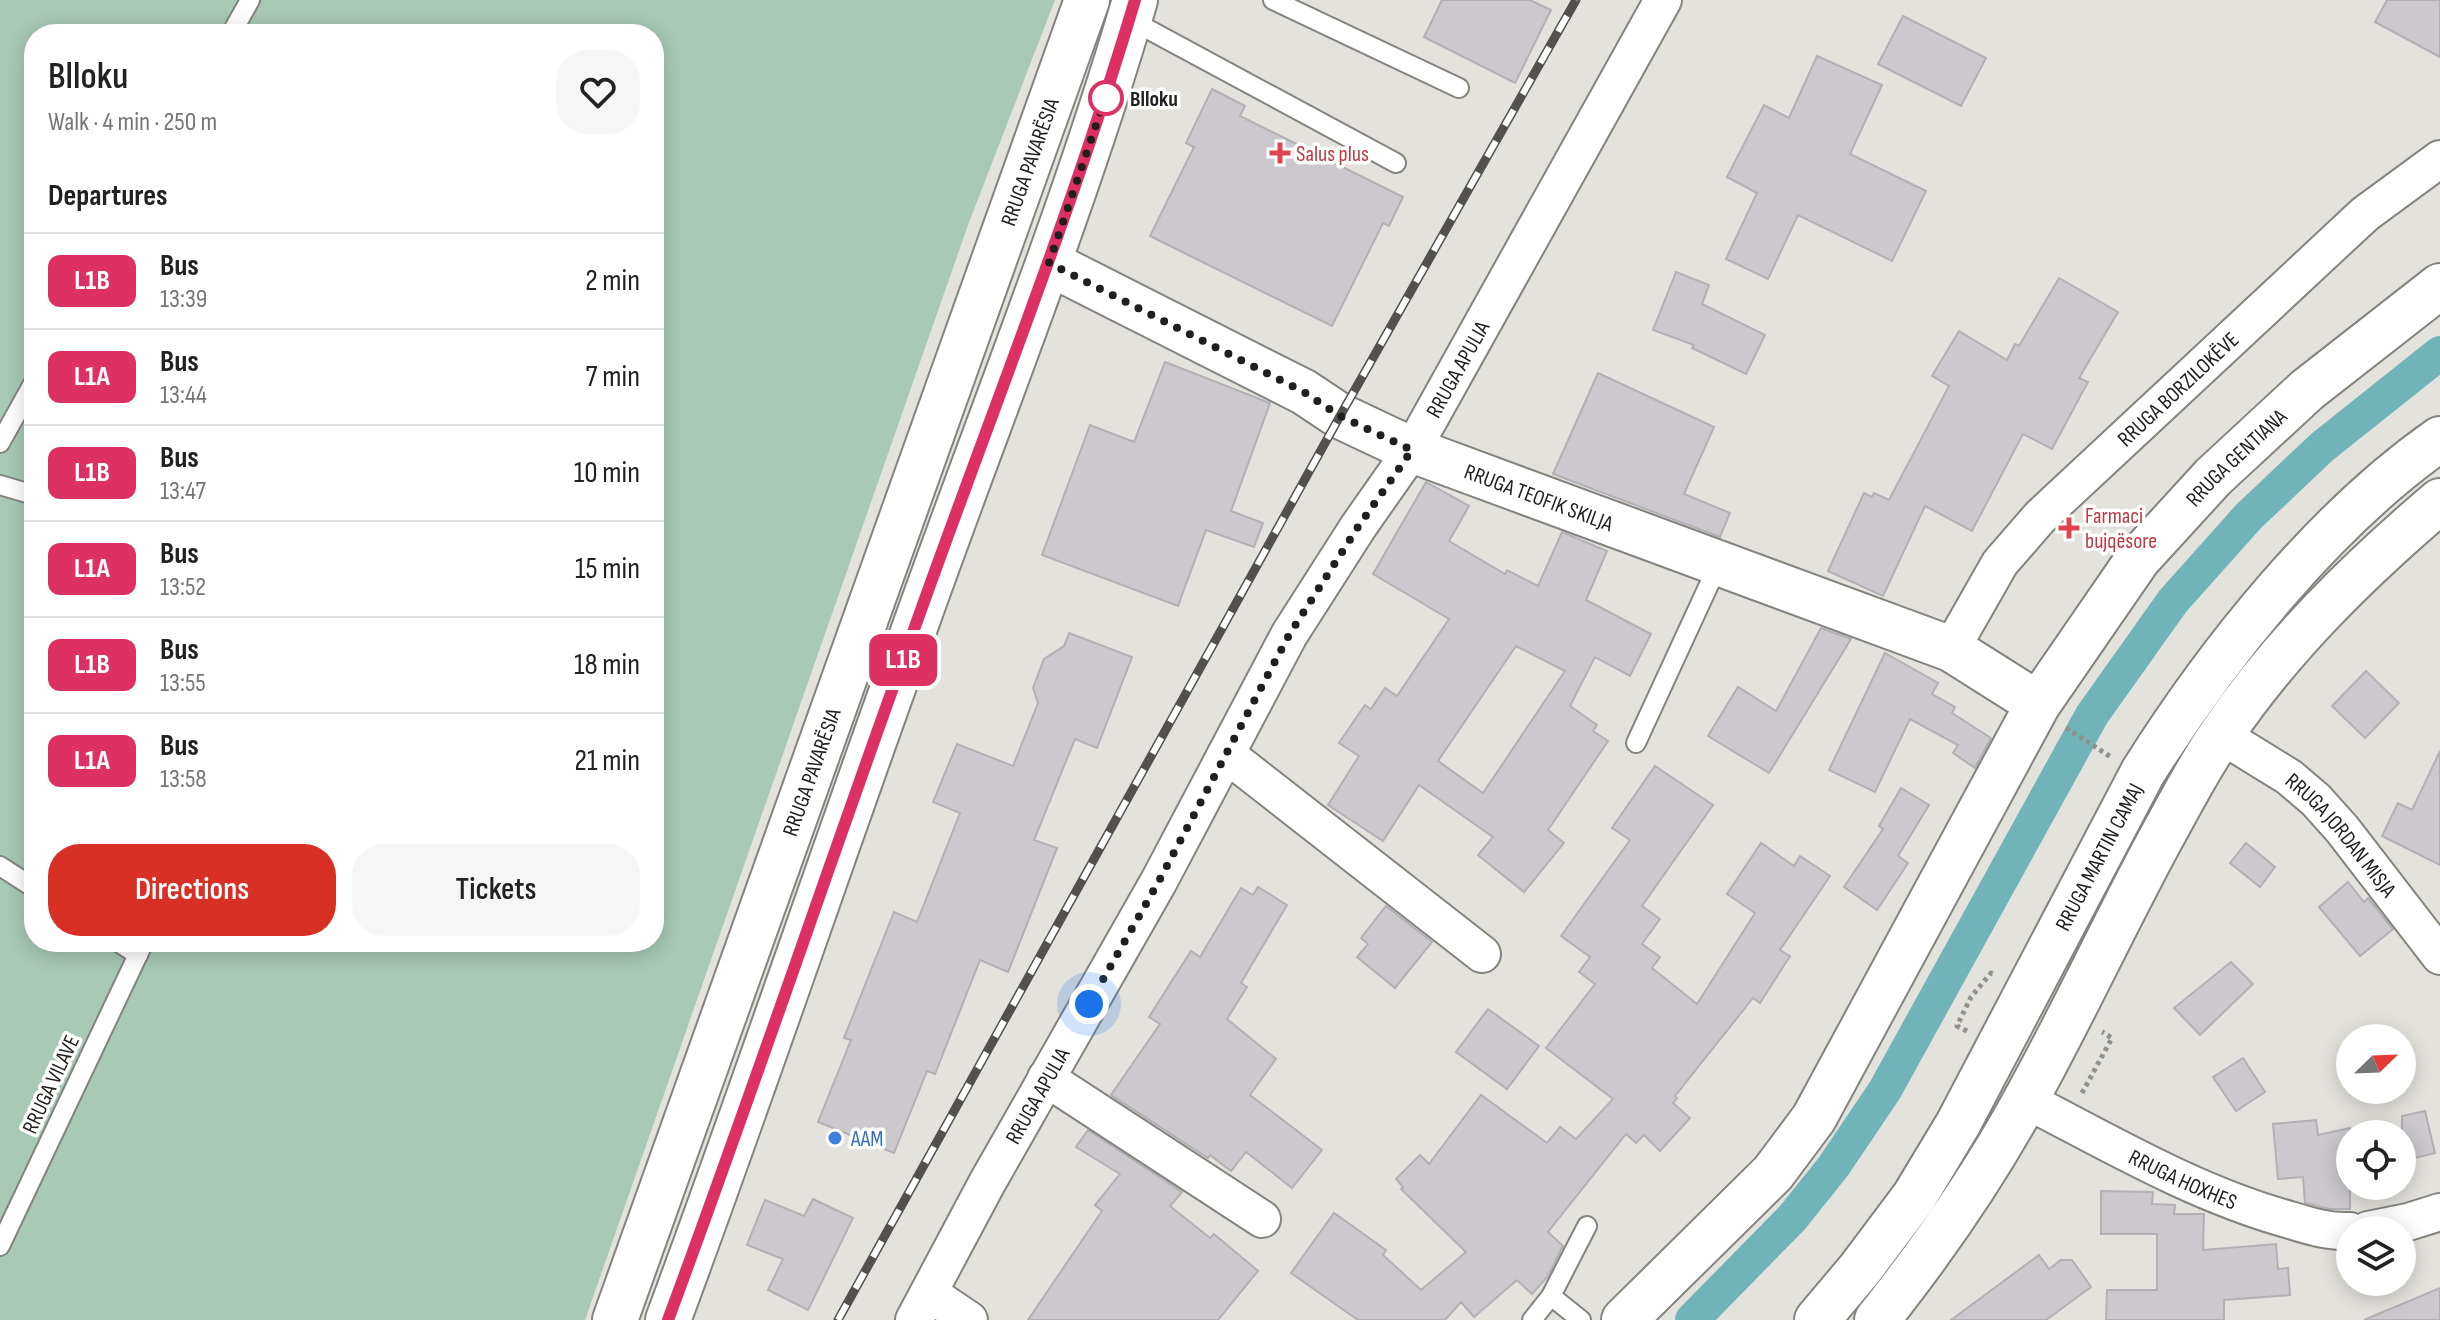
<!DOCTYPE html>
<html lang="en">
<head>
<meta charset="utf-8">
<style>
	:root { --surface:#fff; --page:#f6f6f6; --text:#222; --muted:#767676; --line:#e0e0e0; --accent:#d93025 }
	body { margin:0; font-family:"Sofia Sans Condensed",sans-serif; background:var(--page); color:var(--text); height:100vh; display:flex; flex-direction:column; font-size:30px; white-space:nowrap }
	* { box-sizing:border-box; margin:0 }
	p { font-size:26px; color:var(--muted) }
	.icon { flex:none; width:44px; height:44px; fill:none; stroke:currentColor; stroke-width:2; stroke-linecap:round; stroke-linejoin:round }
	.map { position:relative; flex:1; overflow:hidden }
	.panel { position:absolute; left:24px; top:24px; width:640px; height:928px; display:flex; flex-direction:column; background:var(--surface); border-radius:32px; box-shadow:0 4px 20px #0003 }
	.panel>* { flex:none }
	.badge { padding:0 16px; border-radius:12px; font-size:28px; line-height:52px }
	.needle { width:52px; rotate:67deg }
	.tools { position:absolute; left:2336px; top:1024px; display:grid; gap:16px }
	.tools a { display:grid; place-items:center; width:80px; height:80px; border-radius:50%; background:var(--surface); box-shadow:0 4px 20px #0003; font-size:40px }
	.you { position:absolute; width:40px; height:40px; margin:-20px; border:6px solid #fff; border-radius:50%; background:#1a73e8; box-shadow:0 0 0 12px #1a73e833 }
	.map>.badge { position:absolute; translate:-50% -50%; box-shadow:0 0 0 4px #fff }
	h2 { padding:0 24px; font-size:30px; line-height:72px }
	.round { display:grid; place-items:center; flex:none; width:84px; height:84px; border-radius:32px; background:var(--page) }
	.summary { display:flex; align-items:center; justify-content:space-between; height:136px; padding:0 24px }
	h1 { font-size:38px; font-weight:600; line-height:60px }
	.primary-button { display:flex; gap:16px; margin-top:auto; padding:16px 24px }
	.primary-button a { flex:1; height:92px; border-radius:32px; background:var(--accent); color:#fff; font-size:32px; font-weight:600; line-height:92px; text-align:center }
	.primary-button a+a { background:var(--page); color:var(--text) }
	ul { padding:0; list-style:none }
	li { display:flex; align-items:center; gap:24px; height:96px; padding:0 24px; border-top:2px solid var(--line) }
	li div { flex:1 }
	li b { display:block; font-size:30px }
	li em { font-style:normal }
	li .badge { min-width:88px; font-weight:700; text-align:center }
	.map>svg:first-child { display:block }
	.green { fill:#a8c9b6; fill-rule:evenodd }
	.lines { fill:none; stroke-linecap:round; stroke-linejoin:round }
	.canal { stroke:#70b3b8; stroke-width:34 }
	.building { fill:#ccc9ce; stroke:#b3b0b5; stroke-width:2; fill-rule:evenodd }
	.service-casing { stroke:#84837e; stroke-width:22 }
	.minor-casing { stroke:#84837e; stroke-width:40 }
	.tertiary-casing { stroke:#84837e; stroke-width:48 }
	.primary-casing { stroke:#84837e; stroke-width:48 }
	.trunk-casing { stroke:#84837e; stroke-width:48 }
	.path { stroke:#90908c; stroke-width:5; stroke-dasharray:4 4; stroke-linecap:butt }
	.service { stroke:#fff; stroke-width:18 }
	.minor { stroke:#fff; stroke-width:36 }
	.tertiary { stroke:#fff; stroke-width:44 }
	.primary { stroke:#fff; stroke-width:44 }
	.trunk { stroke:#fff; stroke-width:44 }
	.rail-casing { stroke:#52514e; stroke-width:9 }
	.rail { stroke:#fff; stroke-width:6; stroke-dasharray:18; stroke-linecap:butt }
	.line-casing { stroke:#fff; stroke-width:18 }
	.line { stroke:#de3163; stroke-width:12 }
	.walk { stroke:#1f1f1d; stroke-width:8; stroke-dasharray:0 14.4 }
	.stop-dot { fill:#fff; stroke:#de3163; stroke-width:4 }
	.health-dot { fill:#e0444e; stroke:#fff; stroke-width:3 }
	.shop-dot { fill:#3f7fe0; stroke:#fff; stroke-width:3 }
	.labels { text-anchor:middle; stroke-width:7; stroke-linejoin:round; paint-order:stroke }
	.stop-label { font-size:22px; font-weight:bold; fill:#1f1f1d; stroke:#fff; text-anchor:start }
	.health-label { font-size:22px; fill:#be3a42; stroke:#fff; text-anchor:start }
	.street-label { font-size:22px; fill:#1f1f1d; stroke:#fff }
	.shop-label { font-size:22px; fill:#366cbe; stroke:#fff; text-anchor:start }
</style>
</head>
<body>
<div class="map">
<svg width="2440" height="1320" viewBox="0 0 2440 1320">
	<rect width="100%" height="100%" fill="#e3e2dd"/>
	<!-- green -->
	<path class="green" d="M0 0H1055L968 225 585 1320H0ZM34 34H654V942H34Z"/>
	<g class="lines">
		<!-- canal -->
		<polyline class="canal" points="1692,1320 1793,1217 1833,1167 1885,1090 2092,715 2173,601 2249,516 2322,447 2440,353"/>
	</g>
	<!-- building -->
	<g class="building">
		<polygon points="1442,0 1530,0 1551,10 1515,83 1424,37"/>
		<polygon points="2387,0 2440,0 2440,57 2375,22"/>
		<polygon points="1903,16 1986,58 1961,106 1878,64"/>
		<polygon points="1817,56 1882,85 1850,154 1926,191 1892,261 1798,215 1768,279 1726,259 1757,193 1727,177 1764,105 1789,118"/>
		<polygon points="1212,89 1245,106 1240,116 1403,197 1389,226 1383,223 1332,326 1150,236 1194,147 1186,143"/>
		<polygon points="1676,272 1709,285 1702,304 1765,335 1746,374 1692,348 1694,345 1653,330"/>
		<polygon points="2059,278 2118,312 2079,378 2088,382 2052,449 2023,434 1972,531 1925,506 1883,596 1828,571 1864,493 1872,497 1874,493 1889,500 1949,386 1932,376 1959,331 2007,360 2015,344 2019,346"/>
		<polygon points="1165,362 1270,403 1231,511 1263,523 1254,547 1206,530 1178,606 1042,555 1090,425 1134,442"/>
		<polygon points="1598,373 1714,427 1684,494 1730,513 1720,537 1553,474"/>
		<path d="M1426 482 1469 506 1449 541 1505 574 1507 570 1538 586 1562 532 1607 551 1586 600 1651 634 1630 676 1595 657 1570 706 1597 725 1593 731 1608 741 1548 830 1564 843 1524 892 1478 855 1493 837 1419 785 1383 841 1328 805 1359 756 1339 743 1365 705 1371 709 1385 688 1397 696 1449 619 1373 574ZM1516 646 1565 671 1483 793 1438 761Z"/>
		<polygon points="1821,628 1851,639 1769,773 1708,736 1738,687 1776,711"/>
		<polygon points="1069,633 1132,657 1097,748 1075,739 1034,840 1057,848 1008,972 980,960 935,1074 927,1071 894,1153 818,1122 851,1040 844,1038 894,912 917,922 960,813 933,802 957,744 1013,766 1038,703 1033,688 1044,659 1064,646"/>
		<polygon points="1885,653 1938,683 1932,694 1955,707 1952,713 1991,738 1975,768 1953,753 1958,745 1910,719 1875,792 1829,770"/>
		<polygon points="2366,671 2399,703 2365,738 2332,706"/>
		<polygon points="2440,751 2440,865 2382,836 2398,803 2412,810"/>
		<polygon points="1655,766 1713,805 1642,906 1660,919 1642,944 1660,957 1652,968 1697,1004 1755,913 1727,894 1761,843 1794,866 1800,856 1830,876 1780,950 1790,956 1760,1003 1753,998 1675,1096 1677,1098 1673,1103 1690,1118 1660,1151 1644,1135 1636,1143 1626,1134 1548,1232 1563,1246 1548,1276 1532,1294 1517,1280 1474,1317 1461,1302 1445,1320 1358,1320 1291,1273 1334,1213 1386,1250 1383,1255 1421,1290 1466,1252 1401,1189 1403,1187 1396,1179 1420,1155 1429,1164 1481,1095 1547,1143 1560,1127 1576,1139 1613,1099 1546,1048 1595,984 1579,972 1590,957 1561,936 1630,840 1612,828"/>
		<polygon points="1901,788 1929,805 1898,856 1908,863 1877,910 1844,887 1883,829 1879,826"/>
		<polygon points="2246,843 2275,867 2260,887 2230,863"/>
		<polygon points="2348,882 2364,902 2368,898 2393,929 2360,956 2319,907"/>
		<polygon points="1258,887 1287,905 1241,983 1247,987 1227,1019 1276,1059 1250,1095 1322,1150 1292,1188 1246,1152 1231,1171 1210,1155 1208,1158 1111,1095 1160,1024 1149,1017 1191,951 1200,957 1241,888 1253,895"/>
		<polygon points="1386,906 1432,942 1395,988 1357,957 1368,944 1361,938"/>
		<polygon points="2231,962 2253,984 2200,1035 2174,1008"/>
		<polygon points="1488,1009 1539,1046 1507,1089 1456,1052"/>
		<polygon points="2243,1058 2265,1092 2236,1111 2213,1077"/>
		<polygon points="2425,1111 2435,1153 2402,1161 2402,1116"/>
		<polygon points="2316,1120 2318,1135 2350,1128 2350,1209 2330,1209 2305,1203 2303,1177 2278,1179 2273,1124"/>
		<polygon points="1088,1130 1182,1192 1170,1206 1210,1238 1214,1234 1258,1271 1218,1320 1028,1320 1102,1211 1095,1205 1120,1174 1076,1147"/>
		<polygon points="2101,1191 2153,1192 2152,1204 2175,1205 2174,1214 2204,1214 2203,1250 2276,1244 2278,1269 2288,1268 2290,1295 2224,1300 2224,1320 2106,1320 2107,1290 2157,1290 2157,1234 2101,1234"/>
		<polygon points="813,1199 853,1218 808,1310 768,1290 783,1259 747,1245 765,1200 804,1216"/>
		<polygon points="2039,1255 2049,1269 2061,1260 2072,1260 2091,1287 2046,1320 1951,1320"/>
		<polygon points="2440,1288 2440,1320 2364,1320"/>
	</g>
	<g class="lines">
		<!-- service casing -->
		<g class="service-casing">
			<g id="service">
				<polyline points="1273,0 1459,88"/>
				<polyline points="1129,19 1396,163"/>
				<polyline points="231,34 250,0"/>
				<polyline points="0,443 34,382"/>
				<polyline points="0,485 34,495"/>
				<polyline points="1636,743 1719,563"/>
				<polyline points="0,866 34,888"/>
				<polyline points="118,942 138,955"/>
				<polyline points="0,1246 144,942"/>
				<polyline points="1551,1296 1581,1320"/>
				<polyline points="1532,1320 1551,1296 1587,1226"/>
			</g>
		</g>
		<!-- minor casing -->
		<g class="minor-casing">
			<g id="minor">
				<path id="s1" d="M1951 649 2000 563 2040 517 2365 214 2440 159"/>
				<path id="s2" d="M2221 735 2289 777 2316 800 2342 829 2440 956"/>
				<polyline points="1226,754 1482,954"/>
				<polyline points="1046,1078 1262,1219"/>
				<path id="s3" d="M2026 1100C2111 1144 2196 1194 2290 1220 2309 1226 2329 1232 2350 1231"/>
				<polyline points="2368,1230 2408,1222 2440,1212"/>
				<polyline points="929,1293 969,1320"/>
				<path id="s4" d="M914 1320 987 1183 1159 881 1289 635 1358 527 1412 450 1663 0"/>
			</g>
		</g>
		<!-- tertiary casing -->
		<g class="tertiary-casing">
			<g id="tertiary">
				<path id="s5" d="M1049 263 1304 392 1340 416 1412 450 1951 649 2038 704"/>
				<path id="s6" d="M1624 1320 1773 1173 1814 1118 2038 704 2138 559 2213 477 2307 390 2440 286"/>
			</g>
		</g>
		<!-- primary casing -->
		<g class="primary-casing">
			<g id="primary">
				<path id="s7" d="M615 1320 1087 0"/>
				<path d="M668 1320C754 1089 832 855 916 624 990 416 1073 212 1135 0"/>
			</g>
		</g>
		<!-- trunk casing -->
		<g class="trunk-casing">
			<g id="trunk">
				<path id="s8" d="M1817 1320 1860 1269 1914 1197 1958 1124 2143 772C2218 653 2324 520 2440 439"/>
				<path d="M1877 1320C1932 1251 1984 1176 2026 1099 2073 1014 2114 925 2160 840 2180 804 2198 768 2221 735 2281 646 2359 570 2440 501"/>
			</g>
		</g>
		<!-- path -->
		<g class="path">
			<polyline points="2066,728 2111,757"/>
			<polyline points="1967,1031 1957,1026 1971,997 1991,973 1994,975"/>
			<polyline points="2082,1093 2112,1038 2102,1032"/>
		</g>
		<!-- service -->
		<use href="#service" class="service"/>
		<!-- minor -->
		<use href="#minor" class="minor"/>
		<!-- tertiary -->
		<use href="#tertiary" class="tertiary"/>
		<!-- primary -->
		<use href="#primary" class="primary"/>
		<!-- trunk -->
		<use href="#trunk" class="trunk"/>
		<!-- rail casing -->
		<g class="rail-casing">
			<polyline id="rail" points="838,1320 1340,416 1576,0"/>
		</g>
		<!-- rail -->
		<use href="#rail" class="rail"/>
	</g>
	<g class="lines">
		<!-- line casing -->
		<g class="line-casing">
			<path id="line" d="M668 1320C754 1089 832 855 916 624 990 416 1072 212 1135 0"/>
		</g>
		<!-- line -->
		<use href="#line" class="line"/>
		<!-- walk -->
		<polyline class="walk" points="1089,1004 1159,881 1289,635 1358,527 1412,450 1340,416 1304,392 1049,263 1109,87 1106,98"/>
	</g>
	<!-- markers -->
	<circle class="stop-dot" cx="1106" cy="98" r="16"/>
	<g class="health-dot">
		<path d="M1276 141h8v8h8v8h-8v8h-8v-8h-8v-8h8z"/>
		<path d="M2065 516h8v8h8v8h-8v8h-8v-8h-8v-8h8z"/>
	</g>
	<circle class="shop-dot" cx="835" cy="1138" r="8"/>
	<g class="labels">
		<!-- stop labels -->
		<g class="stop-label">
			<text x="1130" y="106">Blloku</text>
		</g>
		<!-- health labels -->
		<g class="health-label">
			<text x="1296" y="161">Salus plus</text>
			<text x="2085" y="523">Farmaci<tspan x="2085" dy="25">bujqësore</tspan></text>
		</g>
		<!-- street labels -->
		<g class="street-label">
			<text dy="8" stroke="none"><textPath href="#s7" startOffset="1230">RRUGA PAVARËSIA</textPath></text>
			<text dy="8" stroke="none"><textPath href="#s4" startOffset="1096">RRUGA APULIA</textPath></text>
			<text dy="8" stroke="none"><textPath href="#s1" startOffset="348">RRUGA BORZILOKËVE</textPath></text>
			<text dy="8" stroke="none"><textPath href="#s6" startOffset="1066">RRUGA GENTIANA</textPath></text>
			<text dy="8" stroke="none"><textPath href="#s5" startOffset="544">RRUGA TEOFIK SKILJA</textPath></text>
			<text dy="8" stroke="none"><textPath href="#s7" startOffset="582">RRUGA PAVARËSIA</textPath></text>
			<text dy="8" stroke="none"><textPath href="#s2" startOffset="158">RRUGA JORDAN MISJA</textPath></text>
			<text dy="8" stroke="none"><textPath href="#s8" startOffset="544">RRUGA MARTIN CAMAJ</textPath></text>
			<text transform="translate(50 1084) rotate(-65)" y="8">RRUGA VILAVE</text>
			<text dy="8" stroke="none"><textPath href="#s4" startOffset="256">RRUGA APULIA</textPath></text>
			<text dy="8" stroke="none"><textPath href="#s3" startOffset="176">RRUGA HOXHES</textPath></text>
		</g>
		<!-- shop labels -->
		<g class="shop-label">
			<text x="851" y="1146">AAM</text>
		</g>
	</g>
</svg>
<div class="tools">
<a><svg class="needle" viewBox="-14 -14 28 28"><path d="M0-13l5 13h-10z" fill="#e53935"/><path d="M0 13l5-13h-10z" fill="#767676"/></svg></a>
<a><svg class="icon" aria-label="locate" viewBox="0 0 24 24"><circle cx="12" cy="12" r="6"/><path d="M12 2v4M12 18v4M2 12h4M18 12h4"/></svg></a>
<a><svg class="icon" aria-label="layers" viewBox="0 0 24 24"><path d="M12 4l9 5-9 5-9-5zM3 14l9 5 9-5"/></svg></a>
</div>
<div class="you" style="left:1089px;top:1004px"></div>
<b class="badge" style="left:903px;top:660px;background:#de3163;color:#fff">L1B</b>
<section class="panel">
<div class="summary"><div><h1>Blloku</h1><p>Walk · 4 min · 250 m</p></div><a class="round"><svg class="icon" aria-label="heart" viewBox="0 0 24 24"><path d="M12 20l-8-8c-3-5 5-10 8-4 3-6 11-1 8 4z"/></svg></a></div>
<h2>Departures</h2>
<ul>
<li><span class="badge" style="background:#de3163;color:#fff">L1B</span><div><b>Bus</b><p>13:39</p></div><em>2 min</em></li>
<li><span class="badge" style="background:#de3163;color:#fff">L1A</span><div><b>Bus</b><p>13:44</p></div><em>7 min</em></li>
<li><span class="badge" style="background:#de3163;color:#fff">L1B</span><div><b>Bus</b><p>13:47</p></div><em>10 min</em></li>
<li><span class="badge" style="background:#de3163;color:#fff">L1A</span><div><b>Bus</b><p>13:52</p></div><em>15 min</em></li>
<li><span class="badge" style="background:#de3163;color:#fff">L1B</span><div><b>Bus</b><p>13:55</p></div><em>18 min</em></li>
<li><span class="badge" style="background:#de3163;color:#fff">L1A</span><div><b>Bus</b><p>13:58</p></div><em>21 min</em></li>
</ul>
<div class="primary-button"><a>Directions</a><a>Tickets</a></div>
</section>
</div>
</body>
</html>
